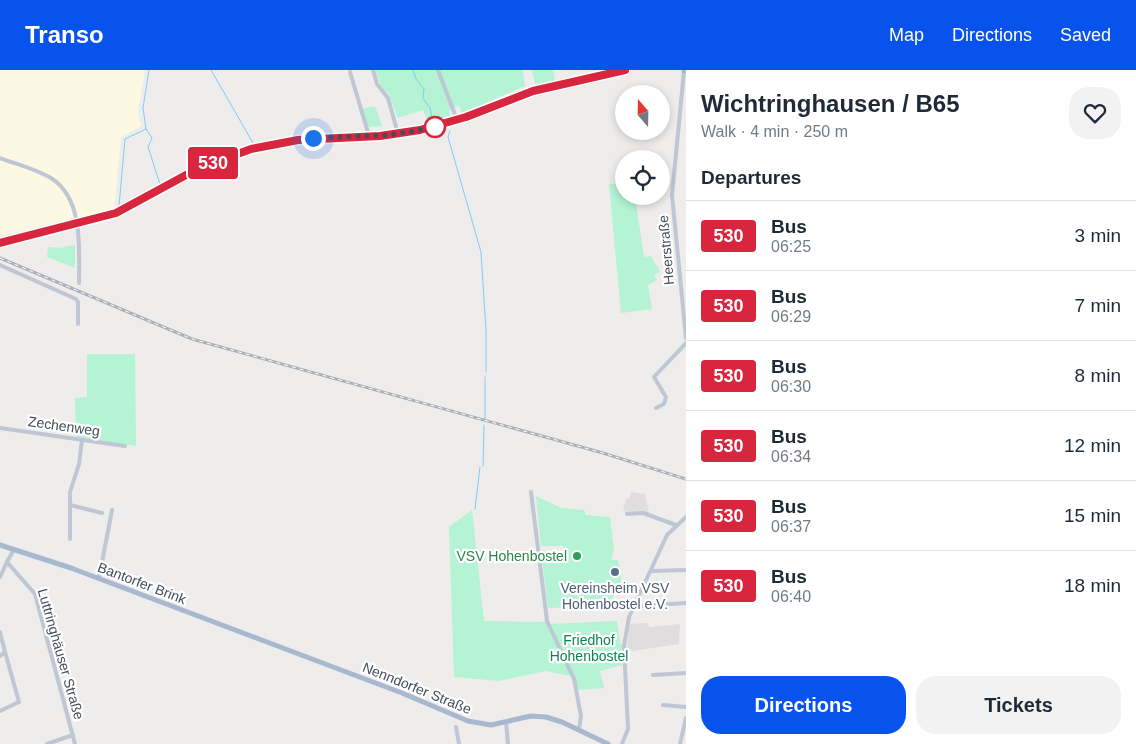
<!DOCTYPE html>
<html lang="en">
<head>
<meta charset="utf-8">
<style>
	:root { --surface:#fff; --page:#f2f2f3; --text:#1f2937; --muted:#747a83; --line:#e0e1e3; --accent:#0853ed }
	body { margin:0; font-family:Helvetica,sans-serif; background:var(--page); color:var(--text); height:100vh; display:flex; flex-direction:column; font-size:19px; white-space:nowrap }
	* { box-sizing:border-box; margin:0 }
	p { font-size:16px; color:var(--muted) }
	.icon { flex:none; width:28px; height:28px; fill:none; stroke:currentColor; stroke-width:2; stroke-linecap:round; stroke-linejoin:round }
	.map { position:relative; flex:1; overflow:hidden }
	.details { display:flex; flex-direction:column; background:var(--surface); width:450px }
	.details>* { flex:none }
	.badge { padding:0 10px; border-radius:4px; font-size:18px; line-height:32px }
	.needle { width:32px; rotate:340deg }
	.controls { position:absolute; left:615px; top:15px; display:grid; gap:10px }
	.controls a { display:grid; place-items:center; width:55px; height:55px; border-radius:50%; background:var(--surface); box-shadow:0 2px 8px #0003; font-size:25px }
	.you { position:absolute; width:25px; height:25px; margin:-12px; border:4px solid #fff; border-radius:50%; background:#1a73e8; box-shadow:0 0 0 8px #1a73e833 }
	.map>.badge { position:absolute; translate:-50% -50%; box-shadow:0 0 0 2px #fff }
	h2 { padding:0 15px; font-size:19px; line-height:45px }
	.round { display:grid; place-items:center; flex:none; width:52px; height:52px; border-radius:20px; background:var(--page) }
	.overview { display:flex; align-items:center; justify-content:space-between; height:85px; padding:0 15px }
	h1 { font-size:24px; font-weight:800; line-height:38px }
	.primary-button { display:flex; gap:10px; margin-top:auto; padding:10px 15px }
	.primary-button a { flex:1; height:58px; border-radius:20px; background:var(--accent); color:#fff; font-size:20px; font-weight:800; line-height:58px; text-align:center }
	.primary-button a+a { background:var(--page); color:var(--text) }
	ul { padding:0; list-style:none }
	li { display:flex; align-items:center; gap:15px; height:70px; padding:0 15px; border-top:1px solid var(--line) }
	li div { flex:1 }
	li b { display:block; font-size:19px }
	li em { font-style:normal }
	li .badge { min-width:55px; font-weight:700; text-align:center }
	header { display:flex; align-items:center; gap:30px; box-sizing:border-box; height:70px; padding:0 25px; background:var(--accent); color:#fff }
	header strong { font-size:24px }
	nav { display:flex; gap:28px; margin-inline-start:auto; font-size:18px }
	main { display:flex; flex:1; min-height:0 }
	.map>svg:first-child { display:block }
	.commercial { fill:#fdf8e2 }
	.education { fill:#e0ddde }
	.green { fill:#b4f3d3 }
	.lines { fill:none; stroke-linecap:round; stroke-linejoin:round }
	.stream { stroke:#7dcef4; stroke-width:1 }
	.minor { stroke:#bec7d3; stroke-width:4 }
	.major { stroke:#a8b8cf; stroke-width:5 }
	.rail-casing { stroke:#adb0b7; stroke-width:3 }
	.rail { stroke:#fff; stroke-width:1; stroke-dasharray:4; stroke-linecap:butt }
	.line-casing { stroke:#fff; stroke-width:11 }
	.line { stroke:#d7263d; stroke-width:8 }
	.walk { stroke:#434d5b; stroke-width:5; stroke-dasharray:0 9 }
	.stop-dot { fill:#fff; stroke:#d7263d; stroke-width:2.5 }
	.leisure-dot { fill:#2e9e5b; stroke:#fff; stroke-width:2 }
	.service-dot { fill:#5c6f8a; stroke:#fff; stroke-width:2 }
	.labels { text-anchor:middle; stroke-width:4.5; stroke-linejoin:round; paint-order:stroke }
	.street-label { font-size:14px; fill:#434d5b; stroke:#fff }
	.leisure-label { font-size:14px; fill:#27864d; stroke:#fff; text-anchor:end }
	.service-label { font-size:14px; fill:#4e5e75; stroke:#fff }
	.park-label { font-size:14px; fill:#0e8254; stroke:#fff }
</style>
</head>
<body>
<header>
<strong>Transo</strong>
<nav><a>Map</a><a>Directions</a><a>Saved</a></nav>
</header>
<main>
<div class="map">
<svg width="686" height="674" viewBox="0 0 686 674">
	<rect width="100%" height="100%" fill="#efecec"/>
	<!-- commercial -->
	<polygon class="commercial" points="0,0 145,0 138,41 141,56 121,68 114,139 0,166"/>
	<!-- education -->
	<g class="education">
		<polygon points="631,422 645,424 649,443 627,443 623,440 626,429 629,429"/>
		<polygon points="648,553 649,557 680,554 679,574 632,581 627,577 630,554"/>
	</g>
	<!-- green -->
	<g class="green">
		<polygon points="375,0 523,0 525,16 462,43 459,36 449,40 451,47 429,54 423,40 398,48 389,24 381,16"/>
		<polygon points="532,0 553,0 555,10 535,14"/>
		<polygon points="375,36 382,56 367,57 361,39"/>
		<polygon points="624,113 624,126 635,126 644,187 651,186 660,202 654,205 657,210 648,215 652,239 621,243 609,114"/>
		<polygon points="75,175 75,198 47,187 48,177 60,178"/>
		<polygon points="87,284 135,284 136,376 76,367 75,328 87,327"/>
		<polygon points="536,426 561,438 584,440 586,445 610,447 614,480 611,490 618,490 622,514 613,516 614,526 608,536 548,538 541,481 563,481 563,476 541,476"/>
		<polygon points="472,440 484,551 546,552 571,606 545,601 499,611 454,607 449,457"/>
		<polygon points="617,551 620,574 622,574 622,595 600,601 604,618 578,620 549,554"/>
	</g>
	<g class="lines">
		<!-- stream -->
		<g class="stream">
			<polyline points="211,0 253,73"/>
			<polyline points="413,0 416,9 424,19 423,28 430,38 433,51"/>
			<polyline points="146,59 152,68 148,77 160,114"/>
			<polyline points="450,61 448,67 481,182 486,261 486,302"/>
			<polyline points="119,136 125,69 146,59 143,38 149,0"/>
			<polyline points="485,349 485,307"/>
			<polyline points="483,396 484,355"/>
			<polyline points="475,439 480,397"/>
		</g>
		<!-- minor -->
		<g class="minor">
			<polyline points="373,0 377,14 388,28 398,64"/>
			<polyline points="438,0 457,50"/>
			<polyline points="684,1 672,125 686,268"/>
			<polyline points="350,2 369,66"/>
			<path d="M0 88C16 94 36 99 51 108 84 129 79 179 79 213"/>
			<polyline points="0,195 76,229 78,232 78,254"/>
			<polyline points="656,338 664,334 666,327 654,307 686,273"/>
			<polyline points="0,358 125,376"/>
			<polyline points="531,422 547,551 574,609 581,646 579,660"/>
			<polyline points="70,435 102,443"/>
			<polyline points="627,444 643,443 676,455"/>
			<polyline points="70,469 70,422 79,394 82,370"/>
			<polyline points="13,481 7,492 35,524 75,674"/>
			<polyline points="651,501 686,500"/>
			<polyline points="0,507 7,492"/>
			<polyline points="99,508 112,440"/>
			<polyline points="635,534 640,536 686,533"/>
			<polyline points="0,562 5,582 0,586"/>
			<polyline points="653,605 686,603"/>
			<polyline points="663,635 686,637"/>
			<polyline points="0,641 19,632 5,582"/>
			<polyline points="506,652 508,674"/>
			<polyline points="456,657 459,674"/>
			<polyline points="47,674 73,665"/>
			<polyline points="622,674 628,659 624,576 629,547 667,465 686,447"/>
			<polyline points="680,674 686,648"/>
		</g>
		<!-- major -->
		<g class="major">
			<polyline points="684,0 684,1"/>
			<polyline points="0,174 116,143 199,98 251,79 298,70 379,66 420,60 466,47 533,21 625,0"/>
			<polyline points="0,475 71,498 402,623 468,651 491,655 531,646 546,647 562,652 608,674"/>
		</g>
		<!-- rail casing -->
		<g class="rail-casing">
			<polyline id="rail" points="0,188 192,269 603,383 686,409"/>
		</g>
		<!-- rail -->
		<use href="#rail" class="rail"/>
	</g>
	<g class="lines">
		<!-- line casing -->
		<g class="line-casing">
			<polyline id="line" points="0,173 116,143 199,98 251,79 298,70 380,66 420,60 466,47 533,21 625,0"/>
		</g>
		<!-- line -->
		<use href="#line" class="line"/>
		<!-- walk -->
		<polyline class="walk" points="313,68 390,65 435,57"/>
	</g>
	<!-- markers -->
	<circle class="stop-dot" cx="435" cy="57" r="10"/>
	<circle class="leisure-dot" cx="577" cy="486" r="5"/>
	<circle class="service-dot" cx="615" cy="502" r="5"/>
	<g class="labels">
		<!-- street labels -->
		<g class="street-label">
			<text transform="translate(666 180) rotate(-95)" y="5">Heerstraße</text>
			<text transform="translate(64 356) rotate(8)" y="5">Zechenweg</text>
			<text transform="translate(142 513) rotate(21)" y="5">Bantorfer Brink</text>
			<text transform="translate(61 584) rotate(74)" y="5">Luttringhäuser Straße</text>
			<text transform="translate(417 618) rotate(22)" y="5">Nenndorfer Straße</text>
		</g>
		<!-- leisure labels -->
		<g class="leisure-label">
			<text x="567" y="491">VSV Hohenbostel</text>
		</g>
		<!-- service labels -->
		<g class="service-label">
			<text x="615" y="523">Vereinsheim VSV<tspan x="615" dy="16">Hohenbostel e.V.</tspan></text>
		</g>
		<!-- park labels -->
		<g class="park-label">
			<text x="589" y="575">Friedhof<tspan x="589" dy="16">Hohenbostel</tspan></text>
		</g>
	</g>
</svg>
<div class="controls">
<a><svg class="needle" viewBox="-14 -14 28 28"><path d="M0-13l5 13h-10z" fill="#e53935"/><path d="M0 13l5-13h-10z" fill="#747a83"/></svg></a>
<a><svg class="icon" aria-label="locate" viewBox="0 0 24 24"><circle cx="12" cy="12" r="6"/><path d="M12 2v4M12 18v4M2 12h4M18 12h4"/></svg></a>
</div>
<div class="you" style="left:313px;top:68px"></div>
<b class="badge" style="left:213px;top:93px;background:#d7263d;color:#fff">530</b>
</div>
<section class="details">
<div class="overview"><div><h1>Wichtringhausen / B65</h1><p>Walk · 4 min · 250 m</p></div><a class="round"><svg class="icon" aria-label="heart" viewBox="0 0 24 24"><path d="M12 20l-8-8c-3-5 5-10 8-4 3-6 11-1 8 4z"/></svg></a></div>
<h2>Departures</h2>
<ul>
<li><span class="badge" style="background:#d7263d;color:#fff">530</span><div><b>Bus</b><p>06:25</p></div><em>3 min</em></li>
<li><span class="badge" style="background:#d7263d;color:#fff">530</span><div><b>Bus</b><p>06:29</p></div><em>7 min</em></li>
<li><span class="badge" style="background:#d7263d;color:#fff">530</span><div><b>Bus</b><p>06:30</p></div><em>8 min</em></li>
<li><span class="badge" style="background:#d7263d;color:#fff">530</span><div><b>Bus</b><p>06:34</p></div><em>12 min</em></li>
<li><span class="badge" style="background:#d7263d;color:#fff">530</span><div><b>Bus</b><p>06:37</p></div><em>15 min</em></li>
<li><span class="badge" style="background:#d7263d;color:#fff">530</span><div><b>Bus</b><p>06:40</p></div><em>18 min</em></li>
</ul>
<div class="primary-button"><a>Directions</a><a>Tickets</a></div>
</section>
</main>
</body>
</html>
